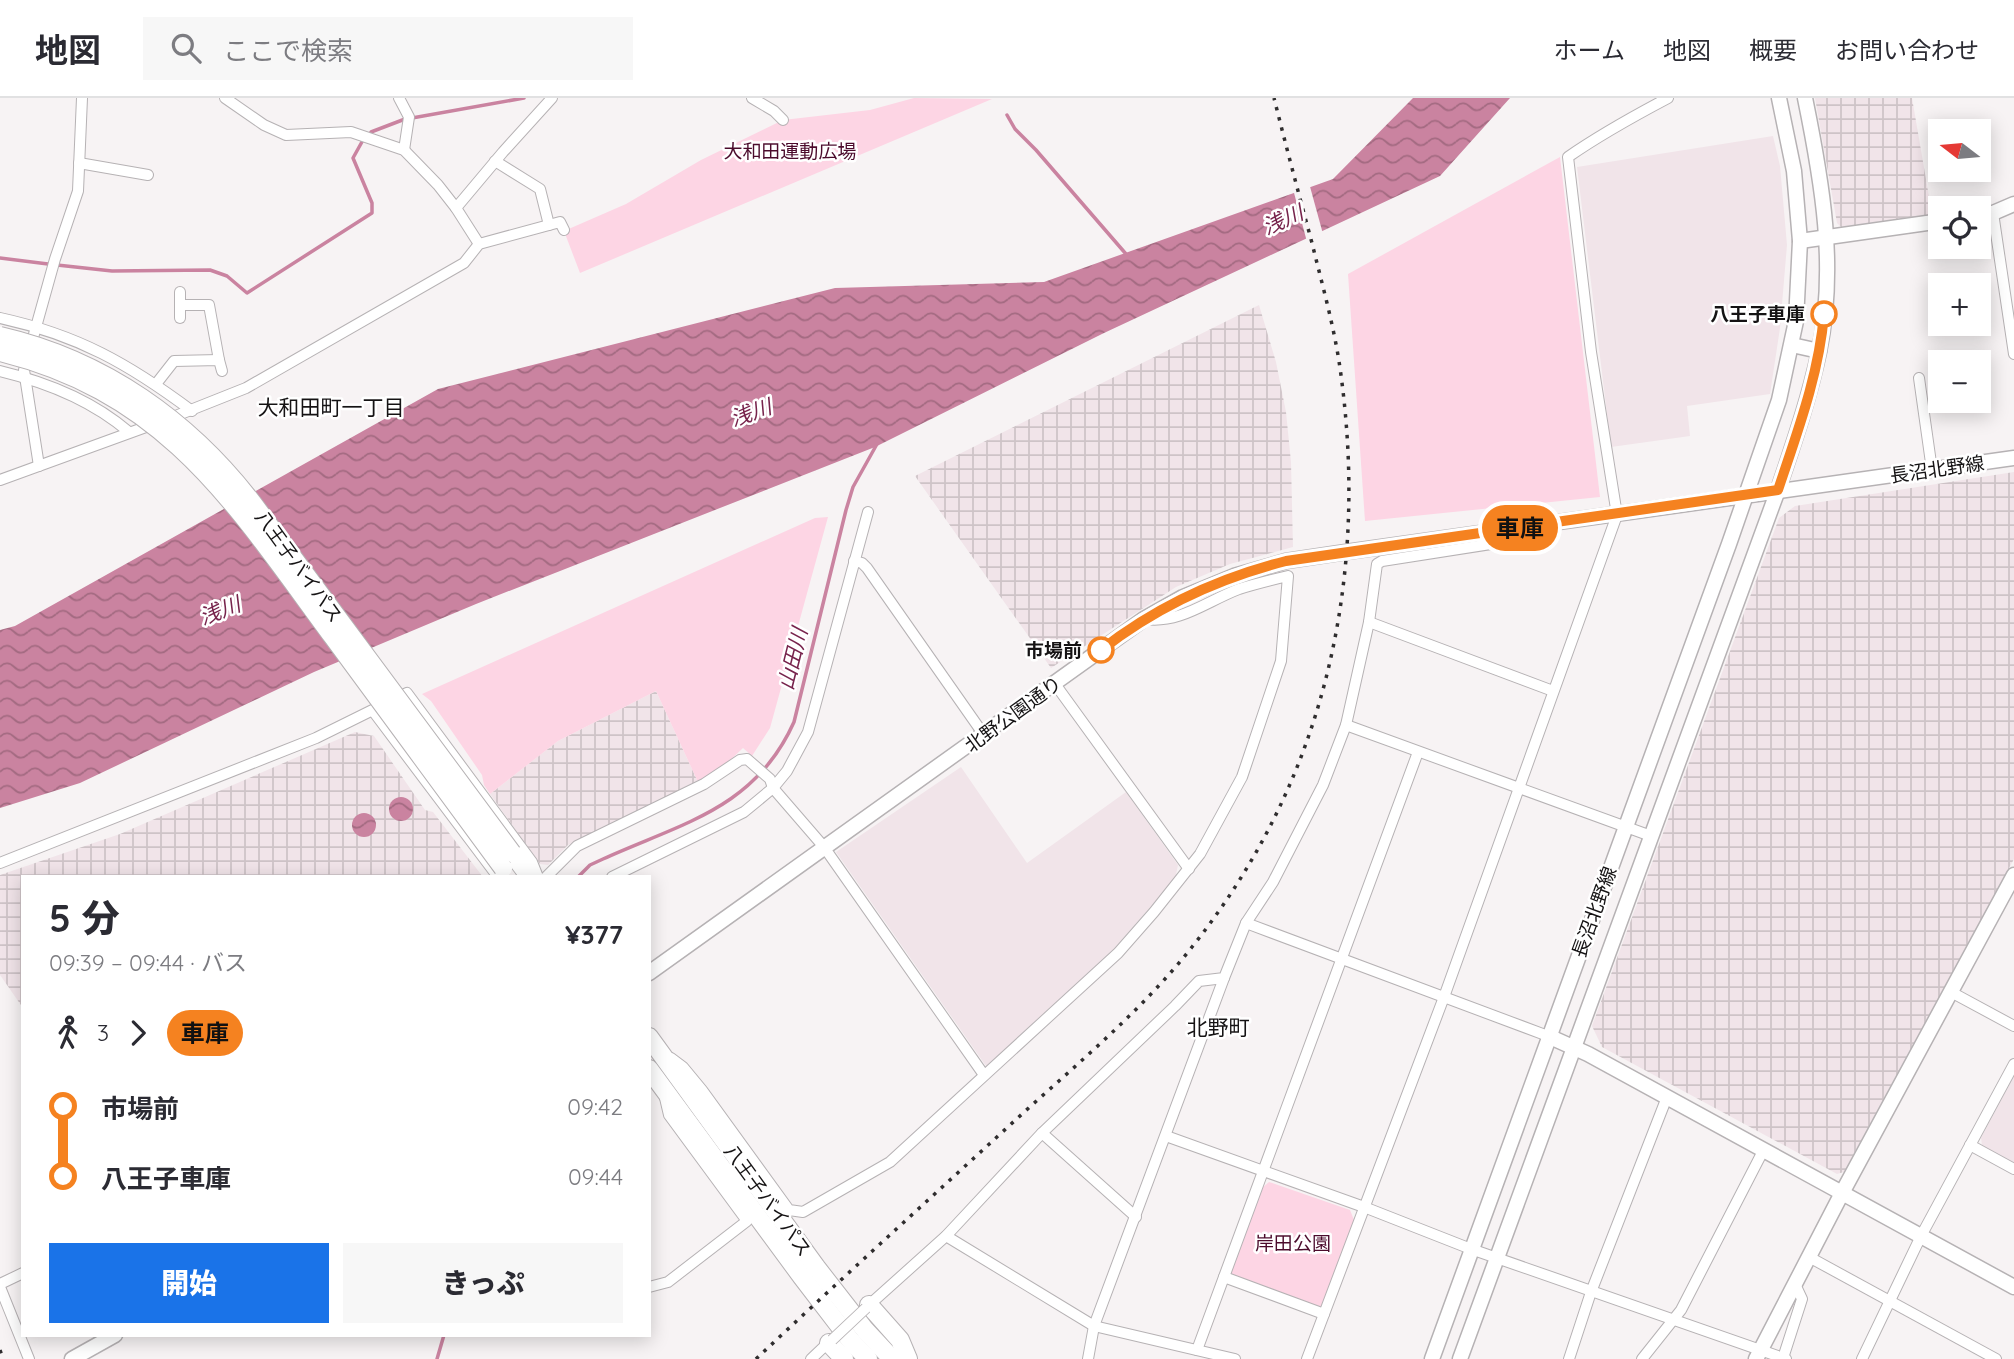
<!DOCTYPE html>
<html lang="ja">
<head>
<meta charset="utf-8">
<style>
	:root { --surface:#fff; --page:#f7f7f7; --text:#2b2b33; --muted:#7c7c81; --line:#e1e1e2; --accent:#1a73e8 }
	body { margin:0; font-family:Quicksand,"Noto Sans JP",sans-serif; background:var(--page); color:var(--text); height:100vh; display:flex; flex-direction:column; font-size:26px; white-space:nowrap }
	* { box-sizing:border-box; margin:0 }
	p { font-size:23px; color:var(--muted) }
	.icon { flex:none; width:38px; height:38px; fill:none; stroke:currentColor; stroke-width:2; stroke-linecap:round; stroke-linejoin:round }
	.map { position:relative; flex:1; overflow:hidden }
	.drawer { position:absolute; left:21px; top:777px; width:630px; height:462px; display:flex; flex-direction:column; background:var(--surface); border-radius:0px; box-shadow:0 4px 18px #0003 }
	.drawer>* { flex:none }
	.badge { padding:0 14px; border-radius:23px; font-size:24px; line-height:46px }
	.needle { width:46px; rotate:286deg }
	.tools { position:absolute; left:1928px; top:21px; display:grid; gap:14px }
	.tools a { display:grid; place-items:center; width:63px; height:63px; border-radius:0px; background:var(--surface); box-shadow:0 4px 18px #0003; font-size:35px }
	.map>.badge { position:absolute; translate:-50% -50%; box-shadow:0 0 0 4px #fff }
	.legs { display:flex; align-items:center; gap:10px; height:77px; padding:0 28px; font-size:23px }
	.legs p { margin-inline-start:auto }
	.summary { display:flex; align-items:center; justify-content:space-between; height:119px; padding:0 28px }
	h1 { font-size:38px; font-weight:800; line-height:52px }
	.cta { display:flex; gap:14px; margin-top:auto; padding:14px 28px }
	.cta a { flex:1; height:80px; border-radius:0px; background:var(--accent); color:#fff; font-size:28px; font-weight:800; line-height:80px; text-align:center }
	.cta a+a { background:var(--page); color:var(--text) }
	ul { padding:0 28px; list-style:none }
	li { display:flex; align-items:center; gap:24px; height:70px; font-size:26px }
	li i { display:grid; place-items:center; width:10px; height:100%; margin:0 9px; background:currentColor }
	li i::after { content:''; width:18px; height:18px; margin:-9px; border:5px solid; border-radius:50%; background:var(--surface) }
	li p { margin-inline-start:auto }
	li:first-child i { background:linear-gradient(#0000 50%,currentColor 0) }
	li:last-child i { background:linear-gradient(currentColor 50%,#0000 0) }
	header { display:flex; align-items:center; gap:42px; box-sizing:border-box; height:98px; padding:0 35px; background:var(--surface); border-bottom:2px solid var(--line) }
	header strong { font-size:33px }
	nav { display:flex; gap:38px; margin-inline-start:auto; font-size:24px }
	.search { width:490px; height:63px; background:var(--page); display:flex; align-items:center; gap:18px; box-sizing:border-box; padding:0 24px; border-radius:0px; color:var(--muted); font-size:26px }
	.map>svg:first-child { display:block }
	.built { fill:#f1e4e9 }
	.industrial { fill:url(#industrial-grid) }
	.green { fill:#fdd5e4 }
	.water { fill:url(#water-waves) }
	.pier { fill:#f7f3f4 }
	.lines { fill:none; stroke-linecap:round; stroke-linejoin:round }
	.stream { stroke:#ca83a0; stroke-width:3.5 }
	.street-casing { stroke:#b6b2b4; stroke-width:12 }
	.secondary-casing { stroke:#b6b2b4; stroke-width:17 }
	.highway-casing { stroke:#b6b2b4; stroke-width:20 }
	.street { stroke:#fff; stroke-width:10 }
	.secondary { stroke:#fff; stroke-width:14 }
	.highway { stroke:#fff; stroke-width:18 }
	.rail { stroke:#2f2d2e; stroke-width:3.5; stroke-dasharray:3.5 7; stroke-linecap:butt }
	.street-bridge-casing { stroke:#b6b2b4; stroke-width:12; stroke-linecap:butt }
	.highway-bridge-casing { stroke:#b6b2b4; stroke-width:20; stroke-linecap:butt }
	.street-bridge { stroke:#fff; stroke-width:10 }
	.highway-bridge { stroke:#fff; stroke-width:18 }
	.line-1-casing { stroke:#fff; stroke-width:16 }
	.line-1 { stroke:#f58220; stroke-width:10 }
	.stop-1-dot { fill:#fff; stroke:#f58220; stroke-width:3.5 }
	.labels { text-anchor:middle; stroke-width:5; stroke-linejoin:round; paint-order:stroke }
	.park-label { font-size:19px; fill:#4b0b2c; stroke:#fff }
	.stop-label { font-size:19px; font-weight:bold; fill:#151314; stroke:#fff; text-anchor:end }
	.street-label { font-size:19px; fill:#151314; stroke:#fff }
	.water-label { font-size:21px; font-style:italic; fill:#77234c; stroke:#fff }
	.neighbourhood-label { font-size:21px; fill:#151314; stroke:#fff }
</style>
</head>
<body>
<header>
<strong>地図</strong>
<div class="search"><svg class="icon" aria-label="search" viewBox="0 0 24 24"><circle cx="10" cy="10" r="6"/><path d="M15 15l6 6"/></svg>ここで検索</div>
<nav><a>ホーム</a><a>地図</a><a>概要</a><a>お問い合わせ</a></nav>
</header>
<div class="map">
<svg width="2014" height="1261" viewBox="0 0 2014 1261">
	<defs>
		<pattern id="industrial-grid" width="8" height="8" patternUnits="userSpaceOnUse" patternTransform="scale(1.75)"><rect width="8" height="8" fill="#f1e4e9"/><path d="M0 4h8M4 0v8" fill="none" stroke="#cec3c7"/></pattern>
		<pattern id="water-waves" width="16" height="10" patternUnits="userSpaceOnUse" patternTransform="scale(1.75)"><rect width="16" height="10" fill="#ca83a0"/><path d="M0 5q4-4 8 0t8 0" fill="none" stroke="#a36a81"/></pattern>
	</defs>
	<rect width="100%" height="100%" fill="#f7f3f4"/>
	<!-- built -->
	<g class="built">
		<polygon points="1773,38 1780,68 1787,147 1780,230 1770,296 1687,308 1690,338 1611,349 1577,69"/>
		<polygon points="961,669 1027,765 1126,694 1178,767 1175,781 1112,853 986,968 836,754"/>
		<polygon points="2014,978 2014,1065 1982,1047 1981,1040"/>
	</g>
	<!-- industrial -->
	<g class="industrial">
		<polygon points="1815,0 1912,0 1932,116 1841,129 1837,125"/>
		<polygon points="1259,207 1276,264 1286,314 1291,364 1293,449 1230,466 1176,489 1051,570 915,378"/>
		<polygon points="2014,374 2014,761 1844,1074 1837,1076 1602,949 1592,928 1779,420 1795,408"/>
		<polygon points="656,593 698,684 568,747 548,767 540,766 490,696 558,643"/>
		<polygon points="355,634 374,638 425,712 433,714 483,779 23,779 23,910 0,877 0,777 120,736"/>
	</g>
	<!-- green -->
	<g class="green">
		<polygon points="914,0 992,1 580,175 564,133 626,106 701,62 783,22 870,12"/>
		<polygon points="1560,59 1600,399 1365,423 1348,176"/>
		<polygon points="828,419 770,630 752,658 743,650 723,669 698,684 656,593 558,643 490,696 484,687 482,677 431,603 422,596 815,420"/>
		<polygon points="1269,1084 1350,1112 1354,1122 1321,1209 1315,1210 1234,1180 1231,1175 1262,1090"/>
	</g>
	<!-- water -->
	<g class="water">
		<polygon points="1413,0 1510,0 1440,78 1104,235 875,349 476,506 314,574 80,685 0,710 0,532 15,528 438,291 835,190 1044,184 1333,81"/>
		<circle cx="401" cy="711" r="12"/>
		<circle cx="364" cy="727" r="12"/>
	</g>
	<!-- pier -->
	<polygon class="pier" points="1309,85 1323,136 1307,144 1293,91"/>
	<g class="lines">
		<!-- stream -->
		<g class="stream">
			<polyline points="1007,17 1015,31 1036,52 1126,156"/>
			<polyline points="412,20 524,0"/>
			<polyline points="371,34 405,21"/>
			<polyline points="0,160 48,166"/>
			<polyline points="57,167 112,173 210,172 227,178 247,195 372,115 372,105 353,60 363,42"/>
			<path d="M578 779 590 767 603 761C682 725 755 711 794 624L846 412 853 389 877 346"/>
			<polyline points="437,1261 444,1237"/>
		</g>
		<!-- street casing -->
		<g class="street-casing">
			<g id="street">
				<polyline points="225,0 264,27 286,37 351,34 404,52 438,87 456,110"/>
				<polyline points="399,0 409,19 404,52"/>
				<polyline points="752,0 774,13 783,22"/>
				<polyline points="495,63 540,91 549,127"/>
				<polyline points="79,65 148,77"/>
				<polyline points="1993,115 2014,256"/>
				<polyline points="479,146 456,110 503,54 552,0"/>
				<polyline points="180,194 180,220"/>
				<polyline points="180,207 209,207 219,262"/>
				<path d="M0 220C78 237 129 266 192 313"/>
				<path d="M0 273C46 284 93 303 129 334"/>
				<polyline points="1919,280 1932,372"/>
				<polyline points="156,286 174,263 219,262 222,273"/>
				<polyline points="168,321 246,290 464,165 479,146 560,124 564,132"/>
				<polyline points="39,368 24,272 55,161 78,93 82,0"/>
				<polyline points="0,382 154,326"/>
				<polyline points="854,463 862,465 867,470 984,637"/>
				<polyline points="1369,524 1553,593"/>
				<polyline points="1055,586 1189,771"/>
				<polyline points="373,613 498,779"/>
				<polyline points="1346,627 1651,738"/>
				<polyline points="0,765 316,640 407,595 532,764 538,779"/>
				<polyline points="546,779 577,748 704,686 740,662 747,661 770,681 773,690 824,749 984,977"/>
				<polyline points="612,779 744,714 773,690 787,673 808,634 868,414"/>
				<polyline points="1246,825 1548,938"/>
				<polyline points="1951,894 2014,928"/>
				<path d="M671 960 683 969 702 992 789 1112 803 1114 890 1064 1118 855 1154 814 1200 756 1242 679 1281 563 1288 478C1271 482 1255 486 1239 491 1207 503 1180 526 1145 521"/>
				<polyline points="1042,1035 1136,1119"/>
				<polyline points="1166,1038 1364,1109 1471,1151 1786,1261"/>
				<polyline points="1970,1047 2014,1071"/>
				<polyline points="946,1138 1094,1228 1235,1261"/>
				<polyline points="1809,1159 1996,1261"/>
				<polyline points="1224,1179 1324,1216"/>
				<polyline points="0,1186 23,1175"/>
				<polyline points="0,1189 29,1261"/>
				<polyline points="649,1189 668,1184 747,1123 669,1017 665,1000"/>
				<polyline points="868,1208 946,1138 1042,1035 1175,908 1199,883 1224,880 1246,825 1273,784 1323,687 1346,627 1369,524 1377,466 1382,463 1536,439 1544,426"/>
				<polyline points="1197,1252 1418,654"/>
				<polyline points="1783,1260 1802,1201 1795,1186"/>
				<polyline points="811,1261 831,1242"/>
				<polyline points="1088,1261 1094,1228 1224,880"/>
				<path d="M1307 1261 1444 899 1617 417 1591 254 1568 59C1601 36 1632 19 1668 0"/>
				<polyline points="1569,1261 1591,1194 1667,999"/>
				<polyline points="1642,1261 1681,1212 1763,1053"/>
				<polyline points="1862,1261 1921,1138 2014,966"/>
			</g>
		</g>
		<!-- secondary casing -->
		<g class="secondary-casing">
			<g id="secondary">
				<polyline points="1979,118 1993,115 2014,106"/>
				<polyline points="1800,143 1941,123"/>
				<polyline points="1792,247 1819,253"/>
				<polyline points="649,875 1144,521 1183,499 1234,478 1286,463 1346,454 2014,360"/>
				<polyline points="1548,938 1588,956 2014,1189"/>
				<polyline points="72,1261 115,1237"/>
				<polyline points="1432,1261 1729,446 1779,302 1796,223 1800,143 1794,73 1779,0"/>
				<path d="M1460 1261 1778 392C1793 347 1809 301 1819 254 1837 169 1822 83 1805 0"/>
				<polyline points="1756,1261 1842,1095 2014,777"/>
			</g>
		</g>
		<!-- highway casing -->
		<g class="highway-casing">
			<g id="highway">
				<polyline points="512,755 530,779"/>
				<polyline points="649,939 816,1169 865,1232 892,1261"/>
				<polyline points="649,971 802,1179 851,1243 868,1261"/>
				<polyline points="869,1207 900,1242 908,1261"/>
				<polyline points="829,1245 844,1261"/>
			</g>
		</g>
		<!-- street -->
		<use href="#street" class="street"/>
		<!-- secondary -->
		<use href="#secondary" class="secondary"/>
		<!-- highway -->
		<use href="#highway" class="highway"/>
		<!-- rail -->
		<g class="rail">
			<polyline points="0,1252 3,1261"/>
			<path d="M756 1261C840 1182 925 1105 1010 1027 1072 970 1140 915 1192 849 1325 682 1370 480 1340 270 1334 228 1322 186 1312 145 1299 97 1286 48 1274 0"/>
		</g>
		<!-- street-bridge casing -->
		<g class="street-bridge-casing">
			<polyline id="street-bridge" points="832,1242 866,1210"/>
		</g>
		<!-- highway-bridge casing -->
		<g class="highway-bridge-casing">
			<g id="highway-bridge">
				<path d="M0 238C104 262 190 323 254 407L512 755"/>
				<path d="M0 254C170 296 236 408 333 539 390 616 446 693 503 770"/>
			</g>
		</g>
		<!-- street-bridge -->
		<use href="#street-bridge" class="street-bridge"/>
		<!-- highway-bridge -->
		<use href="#highway-bridge" class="highway-bridge"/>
	</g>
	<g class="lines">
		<!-- line-1 casing -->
		<g class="line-1-casing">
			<path id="line-1" d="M1101 552C1156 509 1219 480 1286 463L1778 392C1797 335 1819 277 1824 216"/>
		</g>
		<!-- line-1 -->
		<use href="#line-1" class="line-1"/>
	</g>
	<!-- markers -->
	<g class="stop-1-dot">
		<circle cx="1824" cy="216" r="12"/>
		<circle cx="1101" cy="552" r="12"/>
	</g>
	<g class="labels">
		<!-- park labels -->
		<g class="park-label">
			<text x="790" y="60">大和田運動広場</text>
			<text x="1293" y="1152">岸田公園</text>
		</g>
		<!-- stop labels -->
		<g class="stop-label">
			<text x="1805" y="223">八王子車庫</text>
			<text x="1082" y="559">市場前</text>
		</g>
		<!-- street labels -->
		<g class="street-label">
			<text transform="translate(1937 371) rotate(-8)" y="7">長沼北野線</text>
			<text transform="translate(299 468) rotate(54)" y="7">八王子バイパス</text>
			<text transform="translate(1013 616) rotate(-36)" y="7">北野公園通り</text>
			<text transform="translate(1594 814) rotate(-70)" y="7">長沼北野線</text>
			<text transform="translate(768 1102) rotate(54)" y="7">八王子バイパス</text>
		</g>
		<!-- water labels -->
		<g class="water-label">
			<text transform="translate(1283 122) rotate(-24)" y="7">浅川</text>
			<text transform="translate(751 315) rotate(-19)" y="7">浅川</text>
			<text transform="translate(220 513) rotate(-21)" y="7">浅川</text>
			<text transform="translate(793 561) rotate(-76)" y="7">山田川</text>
		</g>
		<!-- neighbourhood labels -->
		<g class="neighbourhood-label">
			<text x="331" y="317">大和田町一丁目</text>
			<text x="1218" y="937">北野町</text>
		</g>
	</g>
</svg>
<div class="tools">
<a><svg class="needle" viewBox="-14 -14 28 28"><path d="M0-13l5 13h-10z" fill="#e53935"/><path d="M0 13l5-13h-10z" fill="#7c7c81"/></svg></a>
<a><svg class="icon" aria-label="locate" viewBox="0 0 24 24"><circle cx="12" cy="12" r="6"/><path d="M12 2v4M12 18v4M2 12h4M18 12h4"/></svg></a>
<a>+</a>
<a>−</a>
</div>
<b class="badge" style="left:1520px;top:430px;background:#f58220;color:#111">車庫</b>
<section class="drawer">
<div class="summary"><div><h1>5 分</h1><p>09:39 – 09:44 · バス</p></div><b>¥377</b></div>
<div class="legs"><svg class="icon" aria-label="walk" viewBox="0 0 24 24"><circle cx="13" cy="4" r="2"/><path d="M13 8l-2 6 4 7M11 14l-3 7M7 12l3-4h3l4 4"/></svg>3<svg class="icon" aria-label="forward" viewBox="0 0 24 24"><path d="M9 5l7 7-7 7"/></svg><b class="badge" style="background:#f58220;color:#111">車庫</b></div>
<ul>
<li><i style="color:#f58220"></i><b>市場前</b><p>09:42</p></li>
<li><i style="color:#f58220"></i><b>八王子車庫</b><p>09:44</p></li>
</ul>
<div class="cta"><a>開始</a><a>きっぷ</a></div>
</section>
</div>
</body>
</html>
